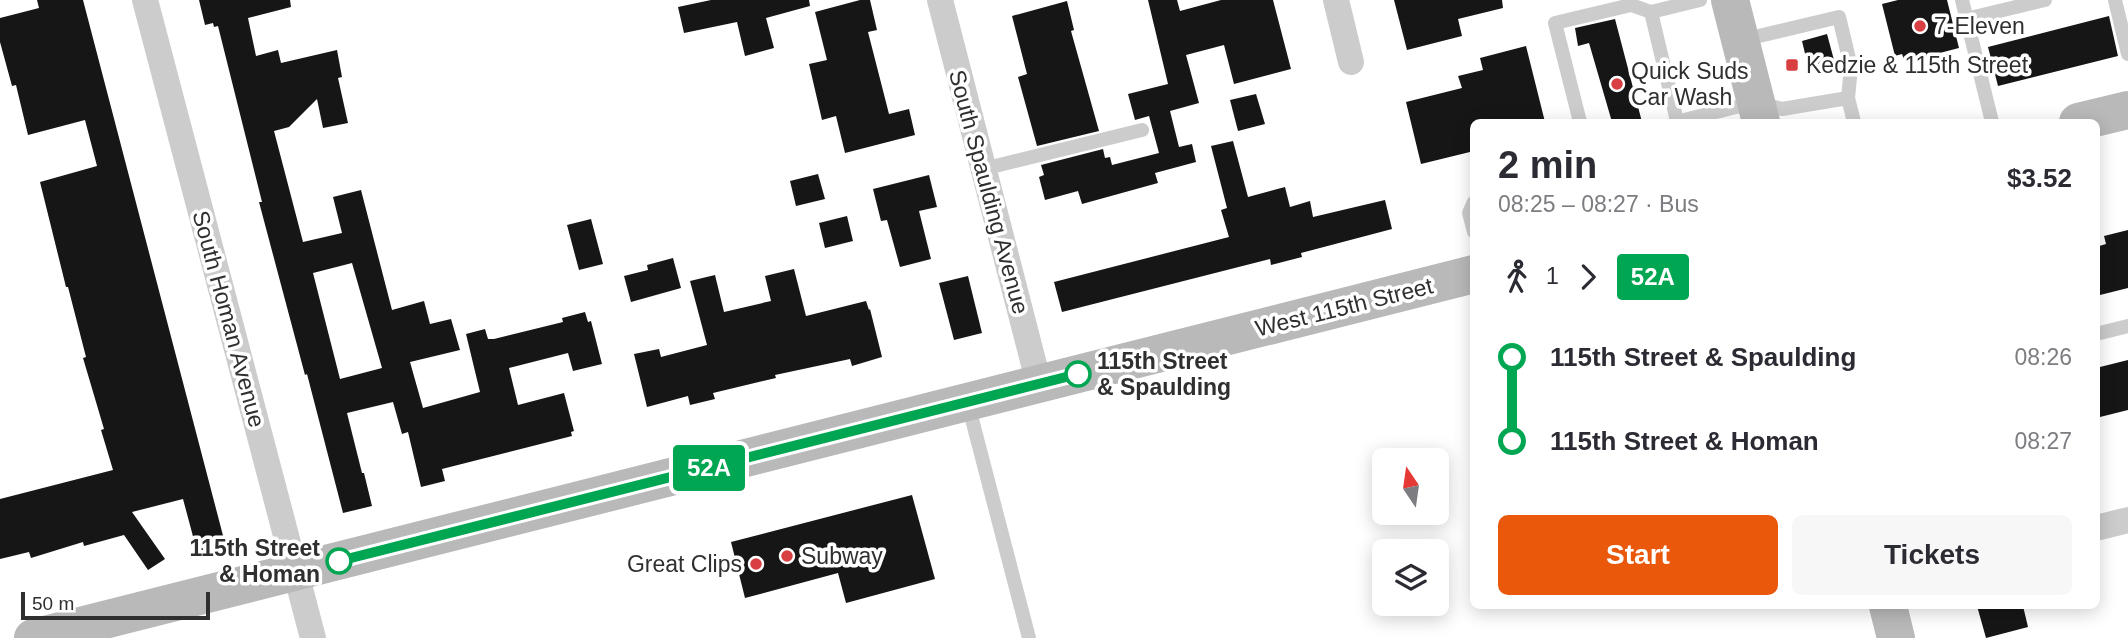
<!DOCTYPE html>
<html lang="en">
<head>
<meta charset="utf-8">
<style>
	:root { --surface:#fff; --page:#f7f7f7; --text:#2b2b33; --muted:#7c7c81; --accent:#ea580c }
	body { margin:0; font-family:Arial,sans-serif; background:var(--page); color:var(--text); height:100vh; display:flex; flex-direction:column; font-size:26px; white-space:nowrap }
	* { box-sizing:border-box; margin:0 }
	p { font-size:23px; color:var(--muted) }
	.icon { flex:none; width:38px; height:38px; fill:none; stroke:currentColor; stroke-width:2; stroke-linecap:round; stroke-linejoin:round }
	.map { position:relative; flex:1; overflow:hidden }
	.side { position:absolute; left:1470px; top:119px; width:630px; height:490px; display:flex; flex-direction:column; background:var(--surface); border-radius:10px; box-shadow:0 4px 18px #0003 }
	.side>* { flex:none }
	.badge { padding:0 14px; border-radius:5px; font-size:24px; line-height:46px }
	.needle { width:46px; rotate:347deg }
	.tools { position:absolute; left:1372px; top:448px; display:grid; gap:14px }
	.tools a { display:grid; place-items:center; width:77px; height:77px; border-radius:10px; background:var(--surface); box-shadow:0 4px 18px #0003; font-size:35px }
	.scale { position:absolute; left:21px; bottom:18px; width:189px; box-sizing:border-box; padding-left:7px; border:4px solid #2f2f2f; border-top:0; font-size:19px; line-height:24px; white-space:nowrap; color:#2f2f2f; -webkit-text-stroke:5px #fff; paint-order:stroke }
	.map>.badge { position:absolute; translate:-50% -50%; box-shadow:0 0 0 4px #fff }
	.legs { display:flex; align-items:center; gap:10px; height:77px; padding:0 28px; font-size:23px }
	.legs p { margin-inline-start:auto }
	.head { display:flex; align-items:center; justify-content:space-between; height:119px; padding:0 28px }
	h1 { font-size:38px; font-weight:600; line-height:52px }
	.cta { display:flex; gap:14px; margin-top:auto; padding:14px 28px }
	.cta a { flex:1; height:80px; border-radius:10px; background:var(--accent); color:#fff; font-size:28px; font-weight:600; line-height:80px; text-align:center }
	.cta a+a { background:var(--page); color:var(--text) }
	ul { padding:0 28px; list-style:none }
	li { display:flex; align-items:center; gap:24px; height:84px; font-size:26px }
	li i { display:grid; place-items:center; width:10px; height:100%; margin:0 9px; background:currentColor }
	li i::after { content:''; width:18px; height:18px; margin:-9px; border:5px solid; border-radius:50%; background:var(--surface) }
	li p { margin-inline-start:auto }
	li:first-child i { background:linear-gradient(#0000 50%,currentColor 0) }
	li:last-child i { background:linear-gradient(currentColor 50%,#0000 0) }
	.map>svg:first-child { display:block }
	.building { fill:#161616; fill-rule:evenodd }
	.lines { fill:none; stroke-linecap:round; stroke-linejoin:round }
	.lane { stroke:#ccc; stroke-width:14 }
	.street { stroke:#ccc; stroke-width:26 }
	.secondary { stroke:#b9b9b9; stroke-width:38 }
	.line-1-casing { stroke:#fff; stroke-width:16 }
	.line-1 { stroke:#00a651; stroke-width:10 }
	.poi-dot { fill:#d73f43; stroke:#fff; stroke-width:2.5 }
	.stop-1-dot { fill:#fff; stroke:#00a651; stroke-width:3.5 }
	.labels { text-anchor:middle; stroke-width:7; stroke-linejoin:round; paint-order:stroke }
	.poi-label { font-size:23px; fill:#2f2f2f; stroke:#fff; text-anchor:start }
	.street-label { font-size:23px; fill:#2f2f2f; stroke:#fff }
	.stop-label { font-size:23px; font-weight:bold; fill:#2f2f2f; stroke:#fff; text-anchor:start }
</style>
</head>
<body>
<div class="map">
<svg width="2128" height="638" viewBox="0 0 2128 638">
	<rect width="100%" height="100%" fill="#fff"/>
	<!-- building -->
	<g class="building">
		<polygon points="37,0 83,0 226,547 198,555 183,499 132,512 165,559 148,570 124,535 84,546 83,542 31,558 29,552 0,559 0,499 113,470 101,430 104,429 83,358 86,357 68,287 66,287 40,182 97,166 85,120 28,135 16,85 12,86 0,42 0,18 39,8"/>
		<path d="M199 0H290L291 7 248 18 256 56 278 50 281 63 337 50 342 77 338 78 348 123 323 128 317 99 289 127 274 131 303 242 342 233 333 197 361 190 392 310 424 301 430 324 451 319 460 350 410 362 423 408 480 392 466 334 485 329 488 339H494L563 322 562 318 585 312 588 322 591 321 602 364 573 371 568 353 509 368 518 405 564 393 574 431 571 432 572 436 442 469 445 481 421 487 408 432 402 434 393 402 347 413 362 473H364L372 506 343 513 307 374 305 375 259 202H262L218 26 214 27 213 23 205 25ZM352 263 382 368 340 379 313 273Z"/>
		<polygon points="711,0 809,0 810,6 766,18 774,48 745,56 737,22 684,33 678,7"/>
		<polygon points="860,0 870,0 877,30 868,32 889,114 909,109 915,135 845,153 836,116 822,120 809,64 827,60 815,12"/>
		<polygon points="1148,0 1177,0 1180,11 1221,0 1273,0 1291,69 1234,84 1224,45 1186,55 1199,103 1170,111 1179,147 1192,144 1196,162 1155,173 1158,183 1082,204 1078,191 1045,200 1039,177 1044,175 1041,165 1103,149 1105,158 1110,157 1112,165 1159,153 1149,116 1135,120 1128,94 1168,84"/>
		<polygon points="1394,0 1502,0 1503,8 1458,19 1462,36 1407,50"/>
		<polygon points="1898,0 1947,0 1959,48 1905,62 1902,54 1895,56 1882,4"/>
		<polygon points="1067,1 1074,30 1071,31 1099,131 1037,146 1018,77 1027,74 1012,16"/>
		<polygon points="2109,16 2118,56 1998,86 1988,47"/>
		<polygon points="1615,19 1642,122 1612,122 1589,43 1578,46 1575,28"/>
		<polygon points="1827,34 1834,60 1808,66 1802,41"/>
		<polygon points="1526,46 1545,122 1474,122 1474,151 1421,164 1406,102 1462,88 1458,76 1483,70 1480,58"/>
		<polygon points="1256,94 1265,124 1238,131 1230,100"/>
		<polygon points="1233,141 1248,197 1285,187 1290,207 1310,201 1313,217 1385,200 1392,229 1301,253 1302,257 1271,265 1270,259 1062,312 1054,282 1229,237 1221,210 1227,208 1211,146"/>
		<polygon points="818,174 825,199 796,206 790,181"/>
		<polygon points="929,175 937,207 919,211 931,259 900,267 887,220 881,221 873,189"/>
		<polygon points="847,216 853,241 825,248 819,223"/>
		<polygon points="591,219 603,264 579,270 567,225"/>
		<polygon points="2128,230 2128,288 2096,296 2096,247 2106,244 2104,236"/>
		<polygon points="673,258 681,288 631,302 624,276 648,270 647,265"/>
		<polygon points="794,269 806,316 866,301 869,310 870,309 882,357 852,366 850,359 775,375 776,378 713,393 715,399 690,405 688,396 647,407 634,354 659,349 661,357 707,345 690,281 715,275 724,312 771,301 765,276"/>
		<polygon points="968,276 982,333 954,340 939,283"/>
		<polygon points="2128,360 2128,410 2096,418 2096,368"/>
		<polygon points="912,495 935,579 846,603 838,573 745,598 731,542"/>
		<polygon points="1977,606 2023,606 2028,627 1986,638"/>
	</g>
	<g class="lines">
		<!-- lane -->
		<g class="lane">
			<polyline points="1962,0 1992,122"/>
			<polyline points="2115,0 2128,54"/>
			<polyline points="1651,12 1677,121"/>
			<polyline points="1966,19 2045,0"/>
			<polyline points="1742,40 1839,17 1851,67 1848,98 1854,122"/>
			<polyline points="1580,122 1555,23 1631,5 1651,12 1700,0"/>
			<polyline points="1676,122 1756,102 1782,109 1848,98"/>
			<polyline points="983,169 1142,130"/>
			<polyline points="1474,202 1469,213 1474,232"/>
			<polyline points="2096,334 2128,326"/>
			<polyline points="968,404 1029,638"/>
		</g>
		<!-- street -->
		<g class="street">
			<polyline points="145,0 313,638"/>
			<polyline points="940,0 1039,384"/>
			<polyline points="1336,0 1351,62"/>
			<polyline points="2096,528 2128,520"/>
		</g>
		<!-- secondary -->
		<g class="secondary">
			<polyline points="1730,0 1761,122"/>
			<polyline points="2078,122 2128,110"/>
			<polyline points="1888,606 1896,638"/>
			<polyline points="33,638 1474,274"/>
		</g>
	</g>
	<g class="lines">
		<!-- line-1 casing -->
		<g class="line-1-casing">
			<polyline id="line-1" points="339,561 1078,374"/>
		</g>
		<!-- line-1 -->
		<use href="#line-1" class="line-1"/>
	</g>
	<!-- markers -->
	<g class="poi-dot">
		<circle cx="1920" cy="26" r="7"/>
		<rect x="1785" y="58" width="14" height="14" rx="3.5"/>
		<circle cx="1617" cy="84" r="7"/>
		<circle cx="787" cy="556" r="7"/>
		<circle cx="756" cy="564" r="7"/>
	</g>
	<g class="stop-1-dot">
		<circle cx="1078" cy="374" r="12"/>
		<circle cx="339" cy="561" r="12"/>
	</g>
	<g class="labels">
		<!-- poi labels -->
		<g class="poi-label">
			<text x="1934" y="34">7-Eleven</text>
			<text x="1806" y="73">Kedzie &amp; 115th Street</text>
			<text x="1631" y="79">Quick Suds<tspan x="1631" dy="26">Car Wash</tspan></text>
			<text x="801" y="564">Subway</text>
			<text x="742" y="572" text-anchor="end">Great Clips</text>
		</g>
		<!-- street labels -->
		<g class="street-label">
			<text transform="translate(989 192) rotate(75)" y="8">South Spaulding Avenue</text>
			<text transform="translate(1344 307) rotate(-14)" y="8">West 115th Street</text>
			<text transform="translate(229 319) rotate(75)" y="8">South Homan Avenue</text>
		</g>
		<!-- stop labels -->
		<g class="stop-label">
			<text x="1097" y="369">115th Street<tspan x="1097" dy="26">&amp; Spaulding</tspan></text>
			<text x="320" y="556" text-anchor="end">115th Street<tspan x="320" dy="26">&amp; Homan</tspan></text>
		</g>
	</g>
</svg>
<div class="tools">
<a><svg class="needle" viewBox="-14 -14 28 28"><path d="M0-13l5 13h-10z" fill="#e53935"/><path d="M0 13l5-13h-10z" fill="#7c7c81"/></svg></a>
<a><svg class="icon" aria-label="layers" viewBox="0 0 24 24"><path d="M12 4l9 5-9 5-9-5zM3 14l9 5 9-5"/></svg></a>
</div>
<div class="scale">50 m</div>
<b class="badge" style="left:709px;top:468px;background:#00a651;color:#fff">52A</b>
<section class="side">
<div class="head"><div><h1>2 min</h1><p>08:25 – 08:27 · Bus</p></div><b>$3.52</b></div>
<div class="legs"><svg class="icon" aria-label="walk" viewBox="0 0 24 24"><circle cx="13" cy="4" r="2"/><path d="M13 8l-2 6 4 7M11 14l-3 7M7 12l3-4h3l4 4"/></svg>1<svg class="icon" aria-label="forward" viewBox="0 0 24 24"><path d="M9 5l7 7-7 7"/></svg><b class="badge" style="background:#00a651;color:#fff">52A</b></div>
<ul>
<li><i style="color:#00a651"></i><b>115th Street &amp; Spaulding</b><p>08:26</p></li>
<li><i style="color:#00a651"></i><b>115th Street &amp; Homan</b><p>08:27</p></li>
</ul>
<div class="cta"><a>Start</a><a>Tickets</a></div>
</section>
</div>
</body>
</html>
